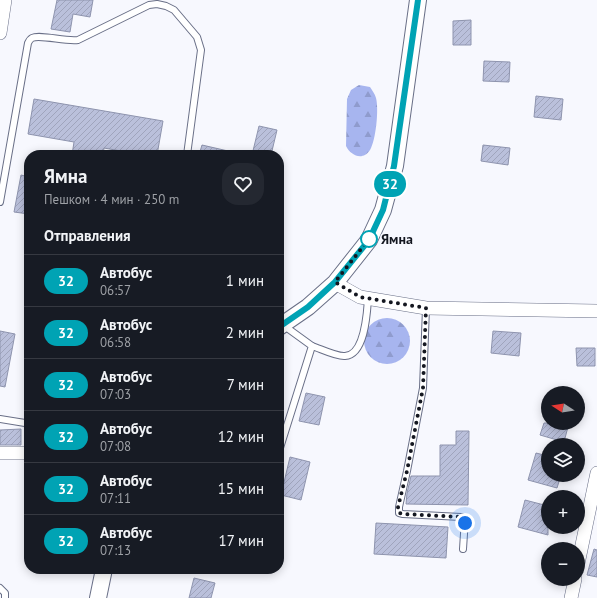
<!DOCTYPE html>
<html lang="ru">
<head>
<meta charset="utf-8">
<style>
	:root { --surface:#171b24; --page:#242831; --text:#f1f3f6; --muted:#9ea1a6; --line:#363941 }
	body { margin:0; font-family:"PT Sans",sans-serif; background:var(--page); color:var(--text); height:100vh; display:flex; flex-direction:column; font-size:15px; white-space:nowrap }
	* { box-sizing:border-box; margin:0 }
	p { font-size:13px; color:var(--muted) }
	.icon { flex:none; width:22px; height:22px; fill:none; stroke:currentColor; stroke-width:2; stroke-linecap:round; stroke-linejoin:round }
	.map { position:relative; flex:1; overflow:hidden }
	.panel { position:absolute; left:24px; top:150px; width:260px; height:424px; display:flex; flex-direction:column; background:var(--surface); border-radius:16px; box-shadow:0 2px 10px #0003 }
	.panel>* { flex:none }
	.badge { padding:0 8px; border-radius:13px; font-size:14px; line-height:26px }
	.needle { width:26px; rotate:282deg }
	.controls { position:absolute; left:541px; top:386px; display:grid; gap:8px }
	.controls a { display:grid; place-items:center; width:44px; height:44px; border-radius:50%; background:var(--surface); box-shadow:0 2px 10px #0003; font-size:20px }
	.you { position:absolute; width:20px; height:20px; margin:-10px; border:3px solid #fff; border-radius:50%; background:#1a73e8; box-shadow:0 0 0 6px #1a73e833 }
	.map>.badge { position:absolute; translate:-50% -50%; box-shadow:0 0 0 2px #fff }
	h2 { padding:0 20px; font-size:15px; line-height:36px }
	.round { display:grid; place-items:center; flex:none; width:42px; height:42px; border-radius:16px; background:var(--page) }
	.head { display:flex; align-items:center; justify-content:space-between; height:68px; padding:0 20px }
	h1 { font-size:19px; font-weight:800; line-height:30px }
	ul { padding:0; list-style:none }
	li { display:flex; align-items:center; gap:12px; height:52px; padding:0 20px; border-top:1px solid var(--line) }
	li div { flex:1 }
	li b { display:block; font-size:15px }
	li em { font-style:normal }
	li .badge { min-width:44px; font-weight:700; text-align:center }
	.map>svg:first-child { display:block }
	.forest { fill:url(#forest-firs) }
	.building { fill:url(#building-hatch); stroke:#8e94ae }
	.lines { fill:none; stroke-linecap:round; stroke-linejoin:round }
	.service-casing { stroke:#696f87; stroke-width:8 }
	.minor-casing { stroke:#696f87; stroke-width:14 }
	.tertiary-casing { stroke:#696f87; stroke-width:18 }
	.service { stroke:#fff; stroke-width:6 }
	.minor { stroke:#fff; stroke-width:13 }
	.tertiary { stroke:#fff; stroke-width:16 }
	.line-casing { stroke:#fff; stroke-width:9 }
	.line { stroke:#00a3b4; stroke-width:6 }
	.walk { stroke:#141720; stroke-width:4; stroke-dasharray:0 7.2 }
	.stop-dot { fill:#fff; stroke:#00a3b4; stroke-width:2 }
	.labels { text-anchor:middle; stroke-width:3; stroke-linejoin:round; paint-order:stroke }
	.stop-label { font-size:14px; font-weight:bold; fill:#141720; stroke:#f7f8fe; text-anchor:start }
</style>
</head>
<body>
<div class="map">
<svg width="597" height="598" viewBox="0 0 597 598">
	<defs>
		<pattern id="forest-firs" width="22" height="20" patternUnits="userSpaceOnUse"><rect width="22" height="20" fill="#a7b5ef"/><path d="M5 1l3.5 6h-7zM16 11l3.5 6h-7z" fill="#8f9bcd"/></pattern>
		<pattern id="building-hatch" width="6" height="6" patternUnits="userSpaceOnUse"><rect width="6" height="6" fill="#bac0db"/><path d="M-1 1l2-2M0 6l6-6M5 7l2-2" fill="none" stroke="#9fa4bc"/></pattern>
	</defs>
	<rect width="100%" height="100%" fill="#f7f8fe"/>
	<!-- forest -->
	<g class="forest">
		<path d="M359 85 370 87C372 90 375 94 376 98 379 109 376 140 370 150 363 161 351 156 346 146L347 99 351 90Z"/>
		<circle cx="387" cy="341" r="23"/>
	</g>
	<!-- building -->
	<g class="building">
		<polygon points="57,0 93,0 90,17 73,14 70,32 51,29"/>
		<polygon points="471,20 471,45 453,45 453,21"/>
		<polygon points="484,61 510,62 509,82 483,81"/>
		<polygon points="536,96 563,99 561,120 534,117"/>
		<polygon points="34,99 163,121 157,155 143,155 104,148 103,155 72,155 74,142 28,134"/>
		<polygon points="259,126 277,130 271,155 252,155"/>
		<polygon points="202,145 228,151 227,155 199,155"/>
		<polygon points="483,145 510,148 508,165 481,161"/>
		<polygon points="21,175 29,177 29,214 14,212"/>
		<polygon points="0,331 15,334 5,387 0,386"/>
		<polygon points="493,331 521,333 519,356 491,353"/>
		<polygon points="576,348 595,348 595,366 577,366"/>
		<polygon points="306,393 325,397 319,425 299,421"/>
		<polygon points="544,423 569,423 564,442 540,435"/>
		<polygon points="21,429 21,445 0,445 0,430"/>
		<polygon points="456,431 469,431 468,505 406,504 407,493 411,476 440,476 440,445 456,445"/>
		<polygon points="536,453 548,456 548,475 561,475 557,488 528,480"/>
		<polygon points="290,457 310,462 301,500 281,495"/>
		<polygon points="525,500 548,506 548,535 518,527"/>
		<polygon points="376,523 448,527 446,558 374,554"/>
		<polygon points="594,549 597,550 597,577 587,575"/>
		<polygon points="194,578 215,583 211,598 189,598"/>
	</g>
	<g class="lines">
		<!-- service casing -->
		<g class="service-casing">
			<g id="service">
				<path d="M0 202 28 43C29 41 30 39 32 38 40 34 66 42 78 40L149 5 157 4 166 6 174 10 197 37 201 50 187 155"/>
				<polyline points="426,308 423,388 407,471 399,507 399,513 403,514 461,517 465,518 463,549"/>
				<path d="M312 346C321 349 337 357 345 356 365 355 367 313 368 299"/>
				<polyline points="0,419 25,423 29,426"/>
				<polyline points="279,451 312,346 283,325"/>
				<polyline points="0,588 5,593 5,598"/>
			</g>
		</g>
		<!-- minor casing -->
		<g class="minor-casing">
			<g id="minor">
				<polyline points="0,33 5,0"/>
				<polyline points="335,283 360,297 426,308 597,311"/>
				<polyline points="0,453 29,453"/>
				<polyline points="578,564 597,473"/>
				<polyline points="571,598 575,579"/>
			</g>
		</g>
		<!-- tertiary casing -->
		<g class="tertiary-casing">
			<g id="tertiary">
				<polyline points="279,327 308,307 335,283 369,240 383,210 395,166 418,0"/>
				<polyline points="98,598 104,569"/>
			</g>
		</g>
		<!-- service -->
		<use href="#service" class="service"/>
		<!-- minor -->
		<use href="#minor" class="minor"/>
		<!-- tertiary -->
		<use href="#tertiary" class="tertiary"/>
	</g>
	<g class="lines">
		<!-- line casing -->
		<g class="line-casing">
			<polyline id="line" points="279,327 308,307 335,282 369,240 383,210 394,166 418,0"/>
		</g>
		<!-- line -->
		<use href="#line" class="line"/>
		<!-- walk -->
		<polyline class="walk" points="369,239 335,282 360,297 426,308 423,388 407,471 398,507 399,513 403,514 461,517 465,518 465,523"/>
	</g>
	<!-- markers -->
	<circle class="stop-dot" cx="369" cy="239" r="8"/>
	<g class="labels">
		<!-- stop labels -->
		<g class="stop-label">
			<text x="381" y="244">Ямна</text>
		</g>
	</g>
</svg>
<div class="controls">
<a><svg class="needle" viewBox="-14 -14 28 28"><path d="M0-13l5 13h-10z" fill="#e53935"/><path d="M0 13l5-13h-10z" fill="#9ea1a6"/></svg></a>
<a><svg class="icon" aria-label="layers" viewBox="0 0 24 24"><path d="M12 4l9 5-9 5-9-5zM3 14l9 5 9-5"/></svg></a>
<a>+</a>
<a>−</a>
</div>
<div class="you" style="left:465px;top:523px"></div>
<b class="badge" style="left:390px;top:184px;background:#00a3b4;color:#fff">32</b>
<section class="panel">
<div class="head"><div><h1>Ямна</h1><p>Пешком · 4 мин · 250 m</p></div><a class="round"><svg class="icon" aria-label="heart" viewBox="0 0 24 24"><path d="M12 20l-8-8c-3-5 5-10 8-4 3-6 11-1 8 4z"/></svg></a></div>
<h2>Отправления</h2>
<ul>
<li><span class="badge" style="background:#00a3b4;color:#fff">32</span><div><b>Автобус</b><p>06:57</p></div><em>1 мин</em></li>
<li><span class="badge" style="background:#00a3b4;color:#fff">32</span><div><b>Автобус</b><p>06:58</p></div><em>2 мин</em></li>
<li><span class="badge" style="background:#00a3b4;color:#fff">32</span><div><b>Автобус</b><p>07:03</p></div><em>7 мин</em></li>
<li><span class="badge" style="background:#00a3b4;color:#fff">32</span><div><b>Автобус</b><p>07:08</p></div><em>12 мин</em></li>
<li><span class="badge" style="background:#00a3b4;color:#fff">32</span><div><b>Автобус</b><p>07:11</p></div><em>15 мин</em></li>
<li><span class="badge" style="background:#00a3b4;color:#fff">32</span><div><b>Автобус</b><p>07:13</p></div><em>17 мин</em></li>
</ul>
</section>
</div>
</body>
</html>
